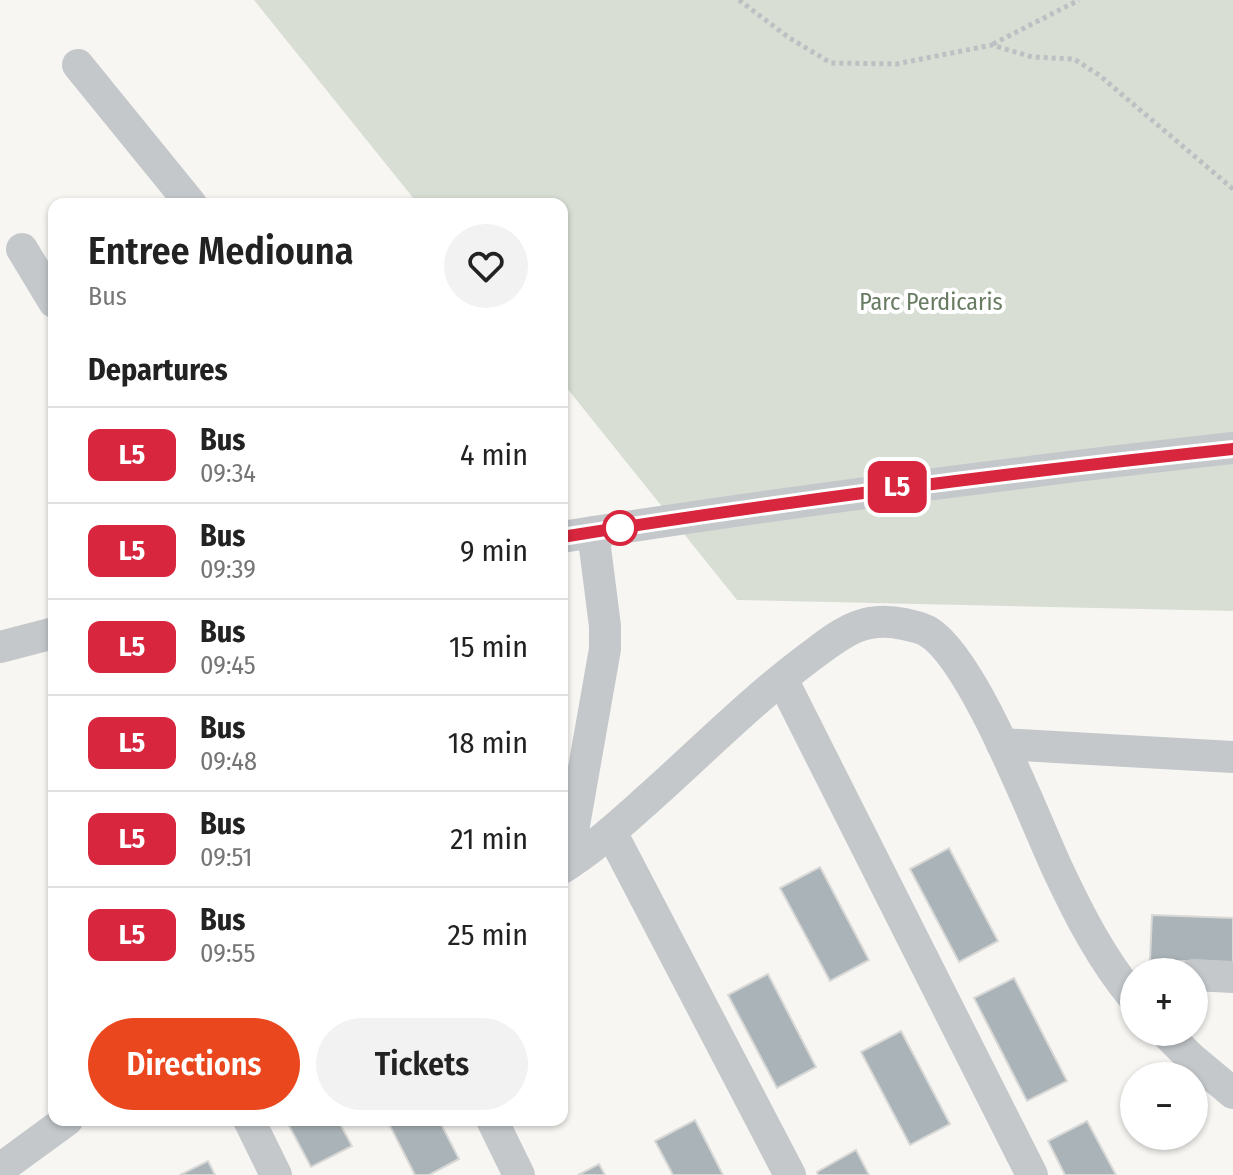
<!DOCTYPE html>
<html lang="en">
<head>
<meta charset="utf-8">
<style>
	:root { --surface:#fff; --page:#f2f2f2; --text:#222; --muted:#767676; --line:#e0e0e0; --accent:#eb471e }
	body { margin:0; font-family:"Fira Sans Condensed",sans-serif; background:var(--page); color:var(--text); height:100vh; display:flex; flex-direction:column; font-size:30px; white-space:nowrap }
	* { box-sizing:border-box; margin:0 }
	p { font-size:26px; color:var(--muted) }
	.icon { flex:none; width:44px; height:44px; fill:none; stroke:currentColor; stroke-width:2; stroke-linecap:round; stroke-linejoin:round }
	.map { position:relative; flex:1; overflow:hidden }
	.side { position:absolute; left:48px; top:198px; width:520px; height:928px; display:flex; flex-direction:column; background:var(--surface); border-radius:16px; box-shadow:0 2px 6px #0004 }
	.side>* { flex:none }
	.badge { padding:0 16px; border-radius:12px; font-size:28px; line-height:52px }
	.controls { position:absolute; left:1120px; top:958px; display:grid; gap:16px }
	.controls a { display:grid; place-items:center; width:88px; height:88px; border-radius:50%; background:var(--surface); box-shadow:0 2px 6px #0004; font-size:40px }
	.map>.badge { position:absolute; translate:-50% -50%; box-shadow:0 0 0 4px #fff }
	h2 { padding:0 40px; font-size:30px; line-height:72px }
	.round { display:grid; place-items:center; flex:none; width:84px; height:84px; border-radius:42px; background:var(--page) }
	.summary { display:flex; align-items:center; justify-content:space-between; height:136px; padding:0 40px }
	h1 { font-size:38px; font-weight:600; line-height:60px }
	.action { display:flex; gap:16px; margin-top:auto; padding:16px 40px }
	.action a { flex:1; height:92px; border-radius:48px; background:var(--accent); color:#fff; font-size:32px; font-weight:600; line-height:92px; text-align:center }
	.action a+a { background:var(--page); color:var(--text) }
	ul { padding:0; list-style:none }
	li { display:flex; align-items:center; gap:24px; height:96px; padding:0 40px; border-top:2px solid var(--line) }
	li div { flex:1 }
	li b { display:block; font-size:30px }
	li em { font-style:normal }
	li .badge { min-width:88px; font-weight:700; text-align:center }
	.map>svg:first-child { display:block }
	.green { fill:#d8ded4 }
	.building { fill:#aab3b8; stroke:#d8d8d6; stroke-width:2 }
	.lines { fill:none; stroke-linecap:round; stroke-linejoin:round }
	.path { stroke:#bdc0c2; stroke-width:5; stroke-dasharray:4 4; stroke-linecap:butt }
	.minor { stroke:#c4c8cb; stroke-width:32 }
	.line-casing { stroke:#fff; stroke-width:18 }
	.line { stroke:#d7263d; stroke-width:12 }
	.stop-dot { fill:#fff; stroke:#d7263d; stroke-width:4 }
	.labels { text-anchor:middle; stroke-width:8; stroke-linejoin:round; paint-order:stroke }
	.park-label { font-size:24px; fill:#697c63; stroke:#fff }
</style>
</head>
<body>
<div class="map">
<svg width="1233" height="1175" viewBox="0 0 1233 1175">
	<rect width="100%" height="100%" fill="#f7f6f3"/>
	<!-- green -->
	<polygon class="green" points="254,0 1233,0 1233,611 737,600 562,382 562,204 418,204"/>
	<!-- building -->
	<g class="building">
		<polygon points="949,848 998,941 959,962 910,869"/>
		<polygon points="820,867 869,960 830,981 780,888"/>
		<polygon points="1152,915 1233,918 1233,963 1150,960"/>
		<polygon points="768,974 816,1067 777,1088 728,995"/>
		<polygon points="1014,978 1067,1081 1027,1101 974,998"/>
		<polygon points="901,1031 950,1124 910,1145 861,1052"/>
		<polygon points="286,1120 338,1120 352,1146 311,1167"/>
		<polygon points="387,1120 439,1120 459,1159 429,1175 415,1175"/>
		<polygon points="695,1120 723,1175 673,1175 655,1141"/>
		<polygon points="1087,1121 1116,1175 1065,1175 1048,1141"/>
		<polygon points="856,1150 869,1175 818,1175 817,1172"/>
		<polygon points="208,1161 215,1175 180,1175"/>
		<polygon points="599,1164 605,1175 578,1175"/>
	</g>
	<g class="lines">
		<!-- path -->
		<g class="path">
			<polyline points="739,0 788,37 831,63 896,64 992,45 1032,57 1074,59 1099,75 1233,189"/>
			<polyline points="993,44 1079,0"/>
		</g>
		<!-- minor -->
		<g class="minor">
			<polyline points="78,65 191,204"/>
			<polyline points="22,249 54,302"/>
			<path d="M562 537C785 502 1008 473 1233 448"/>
			<polyline points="0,647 54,633"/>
			<polyline points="782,679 1032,1175"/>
			<polyline points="1002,744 1233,757"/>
			<polyline points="611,832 790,1175"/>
			<polyline points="567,865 605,649 605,626 593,532"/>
			<path d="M562 868C593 849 620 824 647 800 701 752 753 699 811 656 842 633 863 615 904 624 911 626 920 627 927 631 973 657 1033 816 1057 868 1078 913 1102 960 1134 998"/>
			<polyline points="1194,975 1233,977"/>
			<polyline points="1165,1032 1191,1058 1233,1093"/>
			<polyline points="249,1120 276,1175"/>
			<polyline points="492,1120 519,1175"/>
			<polyline points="0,1169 67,1120"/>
		</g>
	</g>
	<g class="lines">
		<!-- line casing -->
		<g class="line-casing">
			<path id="line" d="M562 537C785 501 1008 473 1233 449"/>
		</g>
		<!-- line -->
		<use href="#line" class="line"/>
	</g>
	<!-- markers -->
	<circle class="stop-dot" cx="620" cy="528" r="16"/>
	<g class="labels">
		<!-- park labels -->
		<g class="park-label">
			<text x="931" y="310">Parc Perdicaris</text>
		</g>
	</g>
</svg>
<div class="controls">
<a>+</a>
<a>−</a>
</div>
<b class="badge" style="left:897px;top:487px;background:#d7263d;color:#fff">L5</b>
<section class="side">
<div class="summary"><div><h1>Entree Mediouna</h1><p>Bus</p></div><a class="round"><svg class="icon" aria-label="heart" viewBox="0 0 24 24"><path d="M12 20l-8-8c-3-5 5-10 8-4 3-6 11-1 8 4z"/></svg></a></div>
<h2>Departures</h2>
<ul>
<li><span class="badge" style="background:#d7263d;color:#fff">L5</span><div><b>Bus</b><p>09:34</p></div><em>4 min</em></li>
<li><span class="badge" style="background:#d7263d;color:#fff">L5</span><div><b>Bus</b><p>09:39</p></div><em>9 min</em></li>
<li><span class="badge" style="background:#d7263d;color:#fff">L5</span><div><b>Bus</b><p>09:45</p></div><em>15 min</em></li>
<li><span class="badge" style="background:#d7263d;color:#fff">L5</span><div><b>Bus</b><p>09:48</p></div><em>18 min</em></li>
<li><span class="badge" style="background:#d7263d;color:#fff">L5</span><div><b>Bus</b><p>09:51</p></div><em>21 min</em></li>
<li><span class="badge" style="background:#d7263d;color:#fff">L5</span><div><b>Bus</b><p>09:55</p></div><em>25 min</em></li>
</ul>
<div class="action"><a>Directions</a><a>Tickets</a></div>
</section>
</div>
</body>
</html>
